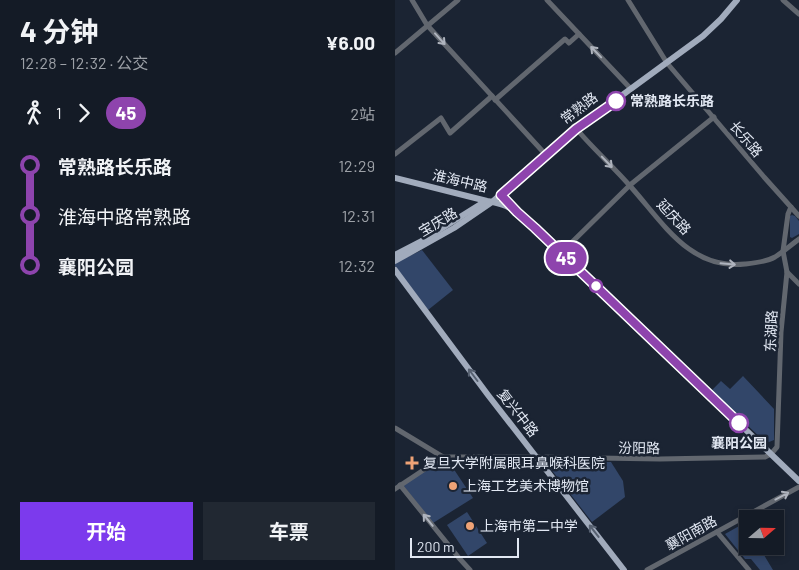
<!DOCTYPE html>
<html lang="zh">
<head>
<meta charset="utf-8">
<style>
	:root { --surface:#141b26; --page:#212832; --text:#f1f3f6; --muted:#9da1a7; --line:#333943; --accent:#7c3aed }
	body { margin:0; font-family:Barlow,"Noto Sans SC",sans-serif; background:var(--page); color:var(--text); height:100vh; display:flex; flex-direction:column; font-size:19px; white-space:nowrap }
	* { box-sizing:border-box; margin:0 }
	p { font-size:16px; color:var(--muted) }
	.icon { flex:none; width:28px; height:28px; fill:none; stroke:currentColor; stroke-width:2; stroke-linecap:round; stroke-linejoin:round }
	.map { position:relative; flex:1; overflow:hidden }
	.sheet { display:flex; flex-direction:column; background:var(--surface); width:395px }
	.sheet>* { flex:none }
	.badge { padding:0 10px; border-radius:16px; font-size:18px; line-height:32px }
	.needle { width:32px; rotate:70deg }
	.fabs { position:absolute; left:344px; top:510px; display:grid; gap:10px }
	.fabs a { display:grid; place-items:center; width:45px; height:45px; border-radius:0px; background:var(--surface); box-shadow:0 2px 8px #0003,0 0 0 1px var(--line); font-size:25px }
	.scale { position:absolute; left:15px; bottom:12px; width:109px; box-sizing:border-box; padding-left:5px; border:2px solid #e2e8f3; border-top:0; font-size:14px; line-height:18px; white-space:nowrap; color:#e2e8f3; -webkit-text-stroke:4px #1b2433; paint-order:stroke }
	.map>.badge { position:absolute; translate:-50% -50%; box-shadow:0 0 0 2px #fff }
	.legs { display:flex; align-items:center; gap:8px; height:55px; padding:0 20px; font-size:16px }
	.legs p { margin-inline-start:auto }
	.headline { display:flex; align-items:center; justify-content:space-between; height:85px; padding:0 20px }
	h1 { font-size:28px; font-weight:700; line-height:38px }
	.primary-button { display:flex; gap:10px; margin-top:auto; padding:10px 20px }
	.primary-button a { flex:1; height:58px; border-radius:0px; background:var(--accent); color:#fff; font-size:20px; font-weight:700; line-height:58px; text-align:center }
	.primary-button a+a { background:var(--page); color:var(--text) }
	ul { padding:0 20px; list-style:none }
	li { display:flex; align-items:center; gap:18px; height:50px; font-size:19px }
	li i { display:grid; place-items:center; width:8px; height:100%; margin:0 6px; background:currentColor }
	li i::after { content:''; width:12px; height:12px; margin:-6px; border:4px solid; border-radius:50%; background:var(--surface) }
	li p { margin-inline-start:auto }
	li:first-child i { background:linear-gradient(#0000 50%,currentColor 0) }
	li:last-child i { background:linear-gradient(currentColor 50%,#0000 0) }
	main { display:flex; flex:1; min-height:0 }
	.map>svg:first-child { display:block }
	.green { fill:#324669 }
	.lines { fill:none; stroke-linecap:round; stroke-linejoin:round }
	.minor { stroke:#62676f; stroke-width:5 }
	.major { stroke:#a1abbc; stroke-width:6 }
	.oneway { stroke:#afb4be }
	.oneway2 { stroke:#576171 }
	.line-1-casing { stroke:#fff; stroke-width:11 }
	.line-1 { stroke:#8e44ad; stroke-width:8 }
	.stop-1-dot { fill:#fff; stroke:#8e44ad; stroke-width:2.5 }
	.poi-dot { fill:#efa376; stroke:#1b2433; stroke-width:2 }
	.labels { text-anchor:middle; stroke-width:5; stroke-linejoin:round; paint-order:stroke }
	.stop-label { font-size:14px; font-weight:bold; fill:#e2e8f3; stroke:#1b2433; text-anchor:start }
	.street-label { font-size:14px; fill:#e2e8f3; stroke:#1b2433 }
	.poi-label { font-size:14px; fill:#e2e8f3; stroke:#1b2433; text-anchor:start }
</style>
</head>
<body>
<main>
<section class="sheet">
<div class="headline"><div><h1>4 分钟</h1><p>12:28 – 12:32 · 公交</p></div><b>¥6.00</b></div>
<div class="legs"><svg class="icon" aria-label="walk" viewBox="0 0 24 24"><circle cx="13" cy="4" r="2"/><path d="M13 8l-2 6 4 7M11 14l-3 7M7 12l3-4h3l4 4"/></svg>1<svg class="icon" aria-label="forward" viewBox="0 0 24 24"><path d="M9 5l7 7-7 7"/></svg><b class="badge" style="background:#8e44ad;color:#fff">45</b><p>2站</p></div>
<ul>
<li><i style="color:#8e44ad"></i><b>常熟路长乐路</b><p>12:29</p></li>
<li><i style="color:#8e44ad"></i><span>淮海中路常熟路</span><p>12:31</p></li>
<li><i style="color:#8e44ad"></i><b>襄阳公园</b><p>12:32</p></li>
</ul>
<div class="primary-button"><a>开始</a><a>车票</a></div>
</section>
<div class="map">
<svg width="404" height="570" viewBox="0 0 404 570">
	<rect width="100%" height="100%" fill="#1b2433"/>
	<!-- green -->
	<g class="green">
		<polygon points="397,215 400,216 404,221 404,234 397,238 395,237 395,216"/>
		<polygon points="27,250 58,290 33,310 0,266 0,263"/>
		<polygon points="348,376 379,409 379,440 374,442 369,441 316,391 326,381 335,389"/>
		<polygon points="49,459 52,459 78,498 38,523 8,485"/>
		<polygon points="157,461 216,462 228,481 230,497 197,522 155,468 155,463"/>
		<polygon points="72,512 92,543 73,556 52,525"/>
		<polygon points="346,525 350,527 349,534 352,538 352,546 365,546 369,555 378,570 365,570 356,559 350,559 330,534"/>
	</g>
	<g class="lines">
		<!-- minor -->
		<g class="minor">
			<polyline points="17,0 32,25 151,155"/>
			<polyline points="152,0 236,89"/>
			<polyline points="233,0 272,63 369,177 404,216"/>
			<polyline points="388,0 404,14"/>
			<polyline points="0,53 63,0"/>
			<polyline points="100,100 170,39 174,43 184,34"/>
			<path d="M179 126C197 148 218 166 236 187 269 224 295 270 350 264 360 263 371 262 380 257 388 252 396 245 404 239"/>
			<polyline points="0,154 46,118 55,133 97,96"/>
			<polyline points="166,253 235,185 319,117"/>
			<polyline points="392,272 404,284"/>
			<polyline points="0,428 48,457 141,457 265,459 370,457 376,454 382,447 386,332 392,272 388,251 393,214 396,207"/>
			<polyline points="5,485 64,558 75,570"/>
			<polyline points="0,489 48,457"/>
			<polyline points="322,532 354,570"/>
			<polyline points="252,570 404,487"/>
		</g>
		<!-- major -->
		<g class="major">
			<path d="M0 178 92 201C110 204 114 207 129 217L404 481"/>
			<polyline points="0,255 25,242 89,202"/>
			<polyline points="0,261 59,228 97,202 181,129 308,36 326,19 342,0"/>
			<polyline points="0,270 93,395 229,570"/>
		</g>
	</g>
	<!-- one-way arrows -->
	<defs><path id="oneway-shaft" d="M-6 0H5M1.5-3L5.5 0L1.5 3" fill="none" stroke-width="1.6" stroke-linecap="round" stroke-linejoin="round" transform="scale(1.25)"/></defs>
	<g class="oneway">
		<use href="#oneway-shaft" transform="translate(45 39) rotate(48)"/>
		<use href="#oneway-shaft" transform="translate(201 52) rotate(-134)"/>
		<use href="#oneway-shaft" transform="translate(212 162) rotate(46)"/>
		<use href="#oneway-shaft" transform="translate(333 264) rotate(5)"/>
		<use href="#oneway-shaft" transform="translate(387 496) rotate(-28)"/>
		<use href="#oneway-shaft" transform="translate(33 520) rotate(-129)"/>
	</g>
	<g class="oneway2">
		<use href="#oneway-shaft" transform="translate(78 375) rotate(-127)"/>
		<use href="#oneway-shaft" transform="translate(199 531) rotate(-128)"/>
	</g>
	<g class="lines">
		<!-- line-1 casing -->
		<g class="line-1-casing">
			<polyline id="line-1" points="221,101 181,129 106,195 122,212 140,228 344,423"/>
		</g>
		<!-- line-1 -->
		<use href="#line-1" class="line-1"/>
	</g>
	<!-- markers -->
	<g class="stop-1-dot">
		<circle cx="221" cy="101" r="9"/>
		<circle cx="201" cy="286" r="6"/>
		<circle cx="344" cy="423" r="9"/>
	</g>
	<g class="poi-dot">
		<path d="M14.5 455.5h5v5h5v5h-5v5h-5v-5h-5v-5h5z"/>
		<circle cx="58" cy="486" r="5"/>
		<circle cx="75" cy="526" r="5"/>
	</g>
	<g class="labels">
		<!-- stop labels -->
		<g class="stop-label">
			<text x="235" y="106">常熟路长乐路</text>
			<text x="344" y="448" text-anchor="middle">襄阳公园</text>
		</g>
		<!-- street labels -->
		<g class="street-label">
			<text transform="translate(184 108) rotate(-37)" y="5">常熟路</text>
			<text transform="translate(351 139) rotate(50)" y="5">长乐路</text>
			<text transform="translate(65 181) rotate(13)" y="5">淮海中路</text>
			<text transform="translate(279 217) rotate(47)" y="5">延庆路</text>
			<text transform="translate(43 222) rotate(-31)" y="5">宝庆路</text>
			<text transform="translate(376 331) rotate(-87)" y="5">东湖路</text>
			<text transform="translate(123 413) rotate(52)" y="5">复兴中路</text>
			<text transform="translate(244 448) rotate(1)" y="5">汾阳路</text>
			<text transform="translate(296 533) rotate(-29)" y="5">襄阳南路</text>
		</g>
		<!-- poi labels -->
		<g class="poi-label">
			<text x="28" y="468">复旦大学附属眼耳鼻喉科医院</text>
			<text x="68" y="491">上海工艺美术博物馆</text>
			<text x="85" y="531">上海市第二中学</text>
		</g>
	</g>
</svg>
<div class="fabs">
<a><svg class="needle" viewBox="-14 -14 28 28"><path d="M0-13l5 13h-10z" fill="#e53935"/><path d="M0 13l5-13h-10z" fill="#9da1a7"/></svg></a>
</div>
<div class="scale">200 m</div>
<b class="badge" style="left:171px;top:258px;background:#8e44ad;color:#fff">45</b>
</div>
</main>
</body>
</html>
